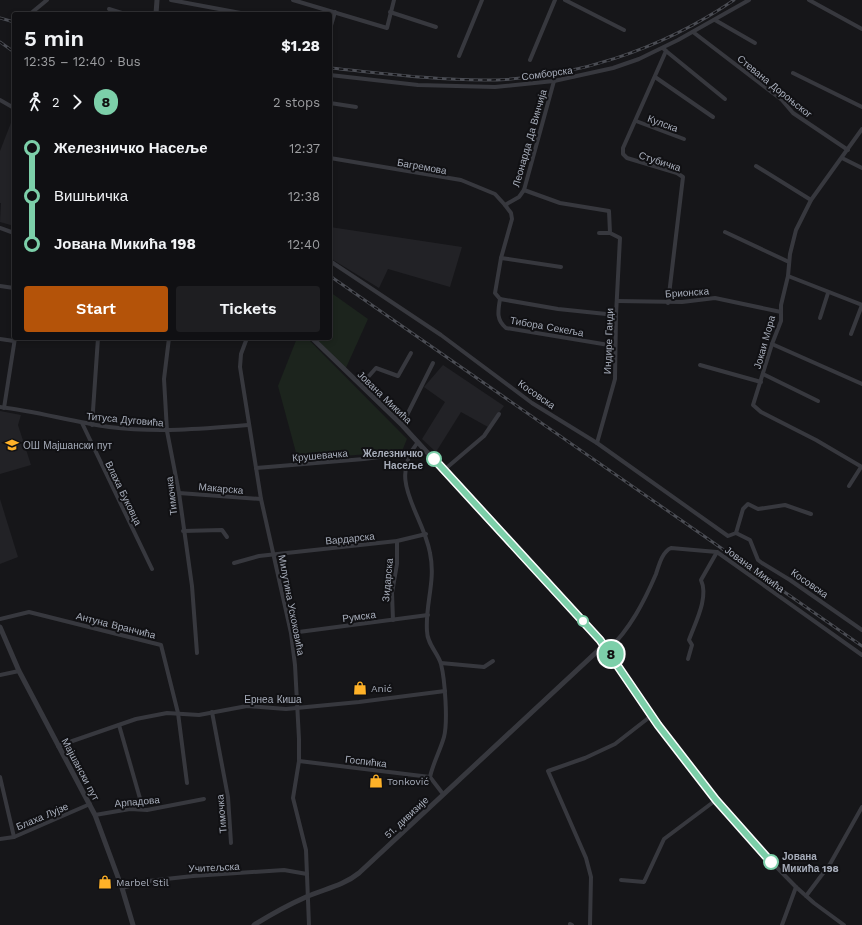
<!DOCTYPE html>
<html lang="en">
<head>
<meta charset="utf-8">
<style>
	:root { --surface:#101013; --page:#1e1e21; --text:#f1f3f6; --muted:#9c9da0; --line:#303033; --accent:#b45309 }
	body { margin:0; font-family:"Work Sans",sans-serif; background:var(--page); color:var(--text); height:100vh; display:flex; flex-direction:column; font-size:15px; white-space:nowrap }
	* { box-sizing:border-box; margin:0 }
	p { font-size:13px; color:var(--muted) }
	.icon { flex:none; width:22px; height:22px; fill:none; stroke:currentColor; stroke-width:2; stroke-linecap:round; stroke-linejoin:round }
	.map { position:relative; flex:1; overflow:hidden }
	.details { position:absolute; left:12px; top:12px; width:320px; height:328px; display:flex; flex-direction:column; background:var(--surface); border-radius:4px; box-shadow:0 2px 6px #0003,0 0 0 1px var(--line) }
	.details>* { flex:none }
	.badge { padding:0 8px; border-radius:13px; font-size:14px; line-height:26px }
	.map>.badge { position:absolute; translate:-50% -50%; box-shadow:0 0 0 2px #fff }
	.legs { display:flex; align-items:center; gap:6px; height:44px; padding:0 12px; font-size:13px }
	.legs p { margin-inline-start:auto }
	.headline { display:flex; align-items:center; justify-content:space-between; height:68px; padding:0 12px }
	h1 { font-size:22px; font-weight:600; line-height:30px }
	.action { display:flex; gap:8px; margin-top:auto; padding:8px 12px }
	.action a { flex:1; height:46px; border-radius:4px; background:var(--accent); color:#fff; font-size:16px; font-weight:600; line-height:46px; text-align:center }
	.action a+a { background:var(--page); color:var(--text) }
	ul { padding:0 12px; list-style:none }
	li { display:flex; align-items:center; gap:14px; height:48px; font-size:15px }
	li i { display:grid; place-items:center; width:6px; height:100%; margin:0 5px; background:currentColor }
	li i::after { content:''; width:10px; height:10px; margin:-5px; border:3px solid; border-radius:50%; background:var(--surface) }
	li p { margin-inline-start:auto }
	li:first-child i { background:linear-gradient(#0000 50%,currentColor 0) }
	li:last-child i { background:linear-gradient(currentColor 50%,#0000 0) }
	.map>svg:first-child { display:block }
	.built { fill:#222226 }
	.green { fill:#1c241d }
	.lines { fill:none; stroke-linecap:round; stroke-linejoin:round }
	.minor { stroke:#37383e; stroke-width:4 }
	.tertiary { stroke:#37383e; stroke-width:5 }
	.rail-casing { stroke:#4a4c53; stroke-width:3 }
	.rail { stroke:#111114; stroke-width:1.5; stroke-dasharray:4.5; stroke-linecap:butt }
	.line-1-casing { stroke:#fff; stroke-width:9 }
	.line-1 { stroke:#7ccfa9; stroke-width:6 }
	.stop-1-dot { fill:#fff; stroke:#7ccfa9; stroke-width:2 }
	.labels { text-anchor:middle; stroke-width:4; stroke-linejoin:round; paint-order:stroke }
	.street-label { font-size:10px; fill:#a7adba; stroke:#111114 }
	.poi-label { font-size:10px; fill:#a7adba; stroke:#111114; text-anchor:start }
	.stop-label { font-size:10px; font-weight:bold; fill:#a7adba; stroke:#111114; text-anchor:end }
</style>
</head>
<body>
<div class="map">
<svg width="862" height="925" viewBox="0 0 862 925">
	<rect width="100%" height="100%" fill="#161619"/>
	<!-- built -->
	<g class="built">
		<polygon points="14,115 14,226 0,222 1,203 0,203 0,151"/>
		<polygon points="330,227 462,247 450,287 388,269 379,288 330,258"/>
		<polygon points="443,365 504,406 488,427 461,412 436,452 422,439 445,402 424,387"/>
		<polygon points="0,411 21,415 18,425 31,465 0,474"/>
		<polygon points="0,499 18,557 0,564"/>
	</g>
	<!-- green -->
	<g class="green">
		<polygon points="330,292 368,319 345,370 315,338 330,338"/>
		<polygon points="297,338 307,338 407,439 402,451 298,460 278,386"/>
	</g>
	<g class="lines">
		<!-- minor -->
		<g class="minor">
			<polyline points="171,0 246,14"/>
			<polyline points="293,0 387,28 394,0"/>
			<polyline points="565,0 624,30"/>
			<polyline points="809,0 862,29"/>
			<polyline points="109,9 125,14"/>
			<polyline points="390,12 436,27"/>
			<polyline points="30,14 47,0"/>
			<polyline points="715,20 755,43"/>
			<polyline points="330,29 335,12"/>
			<polyline points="693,32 782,100 793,113 848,150"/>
			<polyline points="663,48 666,51 623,148 623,154 627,158 677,173 683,177 668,303"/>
			<polyline points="666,51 725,99"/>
			<polyline points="459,56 482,0"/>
			<polyline points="530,60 555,0"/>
			<polyline points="793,73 862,107"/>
			<polyline points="330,75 418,85 495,87 554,81 613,68 639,59 678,40 749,0"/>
			<polyline points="655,77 713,117"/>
			<polyline points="0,100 14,108"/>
			<polyline points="330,103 356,107"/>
			<polyline points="636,121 684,139"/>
			<polyline points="862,129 811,200 796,230 790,254 788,276 781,305 781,321 772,344 753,405 761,412 816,440 862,467"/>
			<polyline points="330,158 461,180 495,194 505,205"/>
			<polyline points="842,158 862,168"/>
			<polyline points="756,166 811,200"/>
			<polyline points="524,190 560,203 609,211 610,233 620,238 616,315 615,379 597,443"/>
			<polyline points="0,228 14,233"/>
			<polyline points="725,232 789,262"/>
			<polyline points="599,233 610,233"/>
			<polyline points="501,258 561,267"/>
			<polyline points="330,261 441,335 532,403 597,443 728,536 736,533 743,509 748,504 758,509 785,505 811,514"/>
			<polyline points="788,276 862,305"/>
			<polyline points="0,286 14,288"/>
			<polyline points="500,299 495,293 501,258 512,219 511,213 505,205 519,197 524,190 554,81"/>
			<path d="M500 299C498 311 496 320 506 328L615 346"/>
			<polyline points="500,299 558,309 616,315"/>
			<polyline points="617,301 682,302 715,298 781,312"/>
			<polyline points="820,318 828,293"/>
			<polyline points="851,334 862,305"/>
			<polyline points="169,338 164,379 167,431 179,493 192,586 197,653"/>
			<polyline points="247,338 241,354 240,367 261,499 291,633 295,665 299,739 299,761 293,798 306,850 309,925"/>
			<polyline points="0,339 14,341"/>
			<polyline points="772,344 862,384"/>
			<polyline points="700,365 761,382"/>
			<polyline points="763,374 818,401"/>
			<polyline points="361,385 376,368 398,376 411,353"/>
			<path d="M0 407C36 411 72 422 109 427 156 433 202 429 249 425"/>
			<polyline points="4,408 15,338"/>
			<polyline points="82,423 152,569"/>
			<polyline points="92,425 98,338"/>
			<polyline points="402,425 433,363"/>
			<path d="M418 442C386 481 423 513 430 553 436 581 425 604 427 631 427 644 438 653 441 664 445 680 448 722 444 737 440 751 433 763 430 777L443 794"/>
			<polyline points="256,468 364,459 409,453"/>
			<polyline points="444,470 484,436 499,414"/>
			<polyline points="849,486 861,467"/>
			<polyline points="179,493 261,499"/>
			<polyline points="183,531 222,530 227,537"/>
			<polyline points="736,533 750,540 758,560 762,563 790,580 862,630"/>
			<polyline points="234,563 259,556 397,541 426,534"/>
			<polyline points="0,619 29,612 161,645 178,713 187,783"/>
			<polyline points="393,620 392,593 397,564 397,541"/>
			<polyline points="291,633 428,615"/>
			<polyline points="604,645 651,716 747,837 796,887 814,903 844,925"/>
			<path d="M608 650C630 629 644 602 656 574 659 565 662 552 671 548L717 552 862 655"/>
			<path d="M688 659 692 645 689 640C695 623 709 598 701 580L717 552"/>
			<polyline points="441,663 484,667 493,661"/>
			<polyline points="0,675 19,671"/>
			<polyline points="212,712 228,797 231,843"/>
			<polyline points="119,725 143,809"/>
			<polyline points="58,746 136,719 167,713 199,715 247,706 286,709 359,702 445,691"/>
			<polyline points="299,761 430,777"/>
			<polyline points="0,777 14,837"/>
			<polyline points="95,815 130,809 147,810 204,799"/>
			<polyline points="0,839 14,837 90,804"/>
			<polyline points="621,880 644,882 664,839 716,800"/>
			<polyline points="122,888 148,881 193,876 284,870 307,874"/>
			<polyline points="806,896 830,864 862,807"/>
			<polyline points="570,924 572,925"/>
			<polyline points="590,925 591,877 586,858 548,771 585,758 615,744 651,716"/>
			<polyline points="782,925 796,887"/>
		</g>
		<!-- tertiary -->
		<g class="tertiary">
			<polyline points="156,14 157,0"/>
			<polyline points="0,627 19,671 95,815 122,888 133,925"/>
			<path d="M254 925C270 915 288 905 306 897 324 889 343 886 359 873L604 645 402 425 312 338"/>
		</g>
		<!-- rail casing -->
		<g class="rail-casing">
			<g id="rail">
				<polyline points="0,18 14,22"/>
				<polyline points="0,42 14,52"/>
				<path d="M330 68C381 73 433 80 484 80 572 80 662 49 734 0"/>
				<polyline points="330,276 862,646"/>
			</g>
		</g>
		<!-- rail -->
		<use href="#rail" class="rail"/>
	</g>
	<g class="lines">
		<!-- line-1 casing -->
		<g class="line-1-casing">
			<polyline id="line-1" points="434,459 600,640 658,725 716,800 771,862"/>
		</g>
		<!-- line-1 -->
		<use href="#line-1" class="line-1"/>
	</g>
	<!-- icons -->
	<defs>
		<g id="school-bare" transform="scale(1.08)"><path d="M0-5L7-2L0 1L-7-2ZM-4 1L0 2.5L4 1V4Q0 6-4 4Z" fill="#ffb228" stroke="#111114" stroke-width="2.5" paint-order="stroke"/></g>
		<g id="shop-bare" transform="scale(1.08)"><path d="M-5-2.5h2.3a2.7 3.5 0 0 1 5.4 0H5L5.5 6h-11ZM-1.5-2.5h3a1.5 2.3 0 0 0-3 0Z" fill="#ffb228" stroke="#111114" stroke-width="2.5" paint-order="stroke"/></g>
	</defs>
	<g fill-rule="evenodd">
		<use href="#school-bare" x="12" y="445"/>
		<use href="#shop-bare" x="360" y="688"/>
		<use href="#shop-bare" x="376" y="781"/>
		<use href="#shop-bare" x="105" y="882"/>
	</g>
	<!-- markers -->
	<g class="stop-1-dot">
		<circle cx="434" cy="459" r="7"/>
		<circle cx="583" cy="621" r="5"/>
		<circle cx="771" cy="862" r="7"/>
	</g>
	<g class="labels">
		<!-- street labels -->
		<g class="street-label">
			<text transform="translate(547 73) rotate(-8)" y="4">Сомборска</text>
			<text transform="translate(775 86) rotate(39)" y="4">Стевана Дороњског</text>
			<text transform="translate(663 123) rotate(20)" y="4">Кулска</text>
			<text transform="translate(529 138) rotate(-74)" y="4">Леонарда Да Винчија</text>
			<text transform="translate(660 161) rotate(18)" y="4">Стубичка</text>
			<text transform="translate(422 166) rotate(10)" y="4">Багремова</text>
			<text transform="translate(687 292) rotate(-4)" y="4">Брионска</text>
			<text transform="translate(547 326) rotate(10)" y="4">Тибора Секеља</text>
			<text transform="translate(608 341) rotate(-88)" y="4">Индире Ганди</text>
			<text transform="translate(764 342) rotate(-74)" y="4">Јокаи Мора</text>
			<text transform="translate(537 394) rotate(35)" y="4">Косовска</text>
			<text transform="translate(385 397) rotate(44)" y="4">Јована Микића</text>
			<text transform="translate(125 419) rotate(5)" y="4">Титуса Дуговића</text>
			<text transform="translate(320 455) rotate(-5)" y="4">Крушевачка</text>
			<text transform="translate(221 488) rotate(5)" y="4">Макарска</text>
			<text transform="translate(124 493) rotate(64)" y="4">Влаха Буковца</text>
			<text transform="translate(171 496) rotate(-97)" y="4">Тимочка</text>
			<text transform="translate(350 538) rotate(-6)" y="4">Вардарска</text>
			<text transform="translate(755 569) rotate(36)" y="4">Јована Микића</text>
			<text transform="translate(387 580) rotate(-85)" y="4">Зидарска</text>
			<text transform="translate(810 583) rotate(35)" y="4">Косовска</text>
			<text transform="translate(292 605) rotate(79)" y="4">Милутина Ускоковића</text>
			<text transform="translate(359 616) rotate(-7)" y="4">Румска</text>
			<text transform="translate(116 625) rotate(14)" y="4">Антуна Вранчића</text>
			<text x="273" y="703">Ернеа Киша</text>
			<text transform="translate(366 761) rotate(7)" y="4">Госпићка</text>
			<text transform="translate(81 769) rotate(62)" y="4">Мајшански пут</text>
			<text transform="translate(137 801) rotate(-5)" y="4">Арпадова</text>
			<text transform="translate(221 814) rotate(-95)" y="4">Тимочка</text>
			<text transform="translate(42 816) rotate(-23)" y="4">Блаха Лујзе</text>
			<text transform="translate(406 817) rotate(-43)" y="4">51. дивизије</text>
			<text transform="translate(214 867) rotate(-3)" y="4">Учитељска</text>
		</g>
		<!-- poi labels -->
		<g class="poi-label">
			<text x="23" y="449">ОШ Мајшански пут</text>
			<text x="371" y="692">Anić</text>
			<text x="387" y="785">Tonković</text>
			<text x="116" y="886">Marbel Stil</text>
		</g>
		<!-- stop labels -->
		<g class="stop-label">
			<text x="423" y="457">Железничко<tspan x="423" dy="12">Насеље</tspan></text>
			<text x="782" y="860" text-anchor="start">Јована<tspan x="782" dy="12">Микића 198</tspan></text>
		</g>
	</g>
</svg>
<b class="badge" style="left:611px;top:654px;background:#7ccfa9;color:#111">8</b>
<section class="details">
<div class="headline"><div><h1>5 min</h1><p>12:35 – 12:40 · Bus</p></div><b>$1.28</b></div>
<div class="legs"><svg class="icon" aria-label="walk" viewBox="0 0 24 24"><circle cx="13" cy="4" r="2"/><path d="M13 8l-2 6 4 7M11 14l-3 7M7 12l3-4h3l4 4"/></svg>2<svg class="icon" aria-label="forward" viewBox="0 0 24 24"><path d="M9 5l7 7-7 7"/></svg><b class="badge" style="background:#7ccfa9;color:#111">8</b><p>2 stops</p></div>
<ul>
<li><i style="color:#7ccfa9"></i><b>Железничко Насеље</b><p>12:37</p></li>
<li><i style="color:#7ccfa9"></i><span>Вишњичка</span><p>12:38</p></li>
<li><i style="color:#7ccfa9"></i><b>Јована Микића 198</b><p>12:40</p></li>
</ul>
<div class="action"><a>Start</a><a>Tickets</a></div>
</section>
</div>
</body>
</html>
